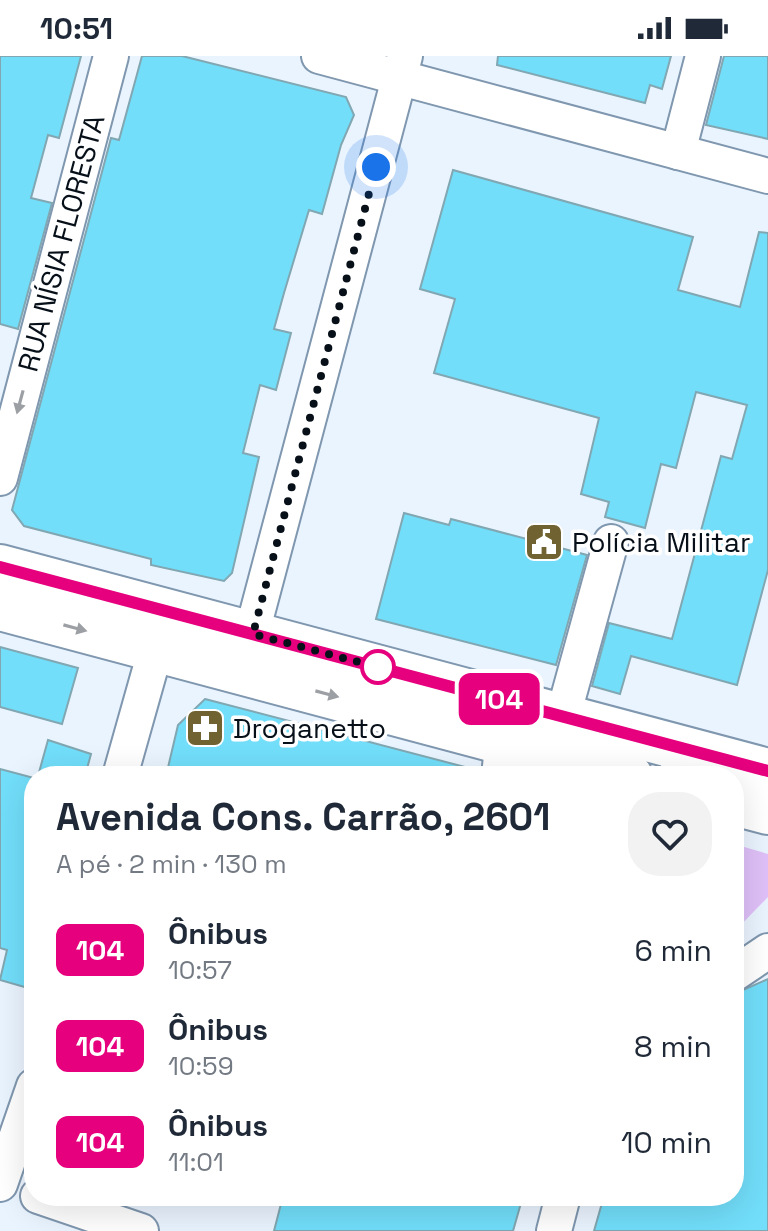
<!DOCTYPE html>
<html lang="pt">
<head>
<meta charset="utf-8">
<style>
	:root { --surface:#fff; --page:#f2f2f3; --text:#1f2937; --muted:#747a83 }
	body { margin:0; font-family:"Space Grotesk",sans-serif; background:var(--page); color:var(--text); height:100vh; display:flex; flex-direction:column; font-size:30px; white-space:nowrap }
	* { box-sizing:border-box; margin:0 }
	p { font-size:26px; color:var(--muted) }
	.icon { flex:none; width:44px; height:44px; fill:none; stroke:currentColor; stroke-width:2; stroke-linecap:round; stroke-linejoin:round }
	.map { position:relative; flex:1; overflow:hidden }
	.drawer { position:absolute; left:24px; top:710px; width:720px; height:440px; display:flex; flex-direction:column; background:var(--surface); border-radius:32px; box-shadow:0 8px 32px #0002 }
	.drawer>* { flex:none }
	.badge { padding:0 16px; border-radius:12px; font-size:28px; line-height:52px }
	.you { position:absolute; width:40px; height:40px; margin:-20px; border:6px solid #fff; border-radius:50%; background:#1a73e8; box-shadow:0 0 0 12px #1a73e833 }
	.map>.badge { position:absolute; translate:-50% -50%; box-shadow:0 0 0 4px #fff }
	.round { display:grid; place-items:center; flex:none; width:84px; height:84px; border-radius:32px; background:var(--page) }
	.head { display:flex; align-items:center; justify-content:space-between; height:136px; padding:0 32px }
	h1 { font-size:38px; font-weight:800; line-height:60px }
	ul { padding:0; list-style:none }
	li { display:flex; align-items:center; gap:24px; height:96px; padding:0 32px }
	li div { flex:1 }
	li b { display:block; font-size:30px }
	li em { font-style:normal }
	li .badge { min-width:88px; font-weight:700; text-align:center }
	.status { display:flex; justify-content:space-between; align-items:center; height:56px; padding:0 40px; background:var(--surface); direction:ltr }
	.status svg { height:22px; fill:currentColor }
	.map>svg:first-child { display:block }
	.green { fill:#dfc0f8 }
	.building { fill:#72defa; stroke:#80a7b2; stroke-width:2 }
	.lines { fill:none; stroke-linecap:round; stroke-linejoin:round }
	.minor-casing { stroke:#7f97af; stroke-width:38 }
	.major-casing { stroke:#7f97af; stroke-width:48 }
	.minor { stroke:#fff; stroke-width:34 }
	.major { stroke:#fff; stroke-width:44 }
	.oneway { fill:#9c9fa3 }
	.line-casing { stroke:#fff; stroke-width:18 }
	.line { stroke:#e6007e; stroke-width:12 }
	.walk { stroke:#071019; stroke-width:8; stroke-dasharray:0 14.4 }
	.stop-dot { fill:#fff; stroke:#e6007e; stroke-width:4 }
	.labels { text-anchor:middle; stroke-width:7; stroke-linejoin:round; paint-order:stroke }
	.street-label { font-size:28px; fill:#071019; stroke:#fff }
	.poi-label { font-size:28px; fill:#071019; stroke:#fff; text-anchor:start }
</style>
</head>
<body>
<div class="status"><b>10:51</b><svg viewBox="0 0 49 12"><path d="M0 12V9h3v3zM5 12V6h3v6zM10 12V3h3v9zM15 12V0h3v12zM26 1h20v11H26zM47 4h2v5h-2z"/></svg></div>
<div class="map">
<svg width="768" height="1175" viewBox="0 0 768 1175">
	<rect width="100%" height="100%" fill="#eaf4ff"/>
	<!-- green -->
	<polygon class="green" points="734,788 768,798 768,841 734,876"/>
	<!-- building -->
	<g class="building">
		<polygon points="0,0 81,0 59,82 48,79 31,142 52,147 18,273 0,268"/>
		<polygon points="142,0 182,0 346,41 354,59 341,89 322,158 309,154 284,237 274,273 291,277 276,334 260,329 243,397 259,401 232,517 224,525 151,509 151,503 24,470 12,454 111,82 119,84"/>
		<polygon points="498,0 671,0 662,33 650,29 645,47 497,9"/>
		<polygon points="724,0 768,0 768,83 706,69"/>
		<polygon points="453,114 693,181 678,234 740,251 759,176 768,177 768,514 737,629 631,600 620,638 592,630 609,567 672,583 721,400 732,403 747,349 696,336 676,412 661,408 645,472 605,461 609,446 581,438 599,362 434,317 455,243 420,233"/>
		<polygon points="404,457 449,469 451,463 587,499 556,609 376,563"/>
		<polygon points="0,591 78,612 62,668 0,651"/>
		<polygon points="205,643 465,711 464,720 166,720 178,669"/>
		<polygon points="48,684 91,698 85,720 38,720"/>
		<polygon points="0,713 34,722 34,912 28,932 0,924 7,894 0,892"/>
		<polygon points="768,923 768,1175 594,1175 604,1140 690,1140 717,1147 719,1140 734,1140 734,938"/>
		<polygon points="283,1140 523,1140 513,1175 274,1175"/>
	</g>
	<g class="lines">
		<!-- minor casing -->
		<g class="minor-casing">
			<g id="minor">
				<polyline points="319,0 768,120"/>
				<polyline points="678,96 703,0"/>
				<polyline points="0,422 111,0"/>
				<polyline points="246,599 405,0"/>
				<polyline points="563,660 611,486"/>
				<polyline points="120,720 162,571"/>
				<polyline points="499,720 505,662"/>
				<polyline points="676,720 683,692"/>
				<polyline points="734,918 768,895"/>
				<polyline points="0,1128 34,1030"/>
				<polyline points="38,1140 141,1175"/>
				<polyline points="554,1175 563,1140"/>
			</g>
		</g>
		<!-- major casing -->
		<g class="major-casing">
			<g id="major">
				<polyline points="0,511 768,715"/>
				<polyline points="0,552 630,720"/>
				<polyline points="734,747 768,756"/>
			</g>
		</g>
		<!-- minor -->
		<use href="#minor" class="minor"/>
		<!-- major -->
		<use href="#major" class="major"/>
	</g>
	<!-- one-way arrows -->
	<defs><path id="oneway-solid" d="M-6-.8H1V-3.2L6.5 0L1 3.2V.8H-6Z" transform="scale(2)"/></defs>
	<g class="oneway">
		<use href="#oneway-solid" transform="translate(20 346) rotate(105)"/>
		<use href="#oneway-solid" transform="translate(75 572) rotate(15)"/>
		<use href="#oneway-solid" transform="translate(327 638) rotate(15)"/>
	</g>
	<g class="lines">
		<!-- line casing -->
		<g class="line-casing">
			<polyline id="line" points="0,511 768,715"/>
		</g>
		<!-- line -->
		<use href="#line" class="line"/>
		<!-- walk -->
		<polyline class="walk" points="376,111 253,578 381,612 378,611"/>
	</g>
	<!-- icons -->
	<defs>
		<g id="civic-square" transform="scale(2)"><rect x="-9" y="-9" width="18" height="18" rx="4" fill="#716331" stroke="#fff"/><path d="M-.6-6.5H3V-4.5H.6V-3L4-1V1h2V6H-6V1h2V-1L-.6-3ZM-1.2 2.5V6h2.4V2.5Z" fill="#fff"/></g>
		<g id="pharmacy-square" transform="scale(2)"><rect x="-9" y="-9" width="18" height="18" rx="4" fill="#716331" stroke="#fff"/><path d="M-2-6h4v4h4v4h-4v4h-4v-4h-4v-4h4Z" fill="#fff"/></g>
	</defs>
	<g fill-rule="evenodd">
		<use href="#civic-square" x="544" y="486"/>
		<use href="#pharmacy-square" x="205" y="672"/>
	</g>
	<!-- markers -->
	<circle class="stop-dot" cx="378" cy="611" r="16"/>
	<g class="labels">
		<!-- street labels -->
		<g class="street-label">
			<text transform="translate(61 187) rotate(-75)" y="10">RUA NÍSIA FLORESTA</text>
		</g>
		<!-- poi labels -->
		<g class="poi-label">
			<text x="572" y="496">Polícia Militar</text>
			<text x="233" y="682">Droganetto</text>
		</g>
	</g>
</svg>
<div class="you" style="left:376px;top:111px"></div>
<b class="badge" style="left:499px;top:643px;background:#e6007e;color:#fff">104</b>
<section class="drawer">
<div class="head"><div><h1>Avenida Cons. Carrão, 2601</h1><p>A pé · 2 min · 130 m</p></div><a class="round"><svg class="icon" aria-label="heart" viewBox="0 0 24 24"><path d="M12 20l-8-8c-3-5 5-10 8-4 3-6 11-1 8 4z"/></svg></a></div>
<ul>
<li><span class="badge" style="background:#e6007e;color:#fff">104</span><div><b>Ônibus</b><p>10:57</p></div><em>6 min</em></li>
<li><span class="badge" style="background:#e6007e;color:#fff">104</span><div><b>Ônibus</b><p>10:59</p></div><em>8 min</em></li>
<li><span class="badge" style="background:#e6007e;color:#fff">104</span><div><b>Ônibus</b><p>11:01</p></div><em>10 min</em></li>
</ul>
</section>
</div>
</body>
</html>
